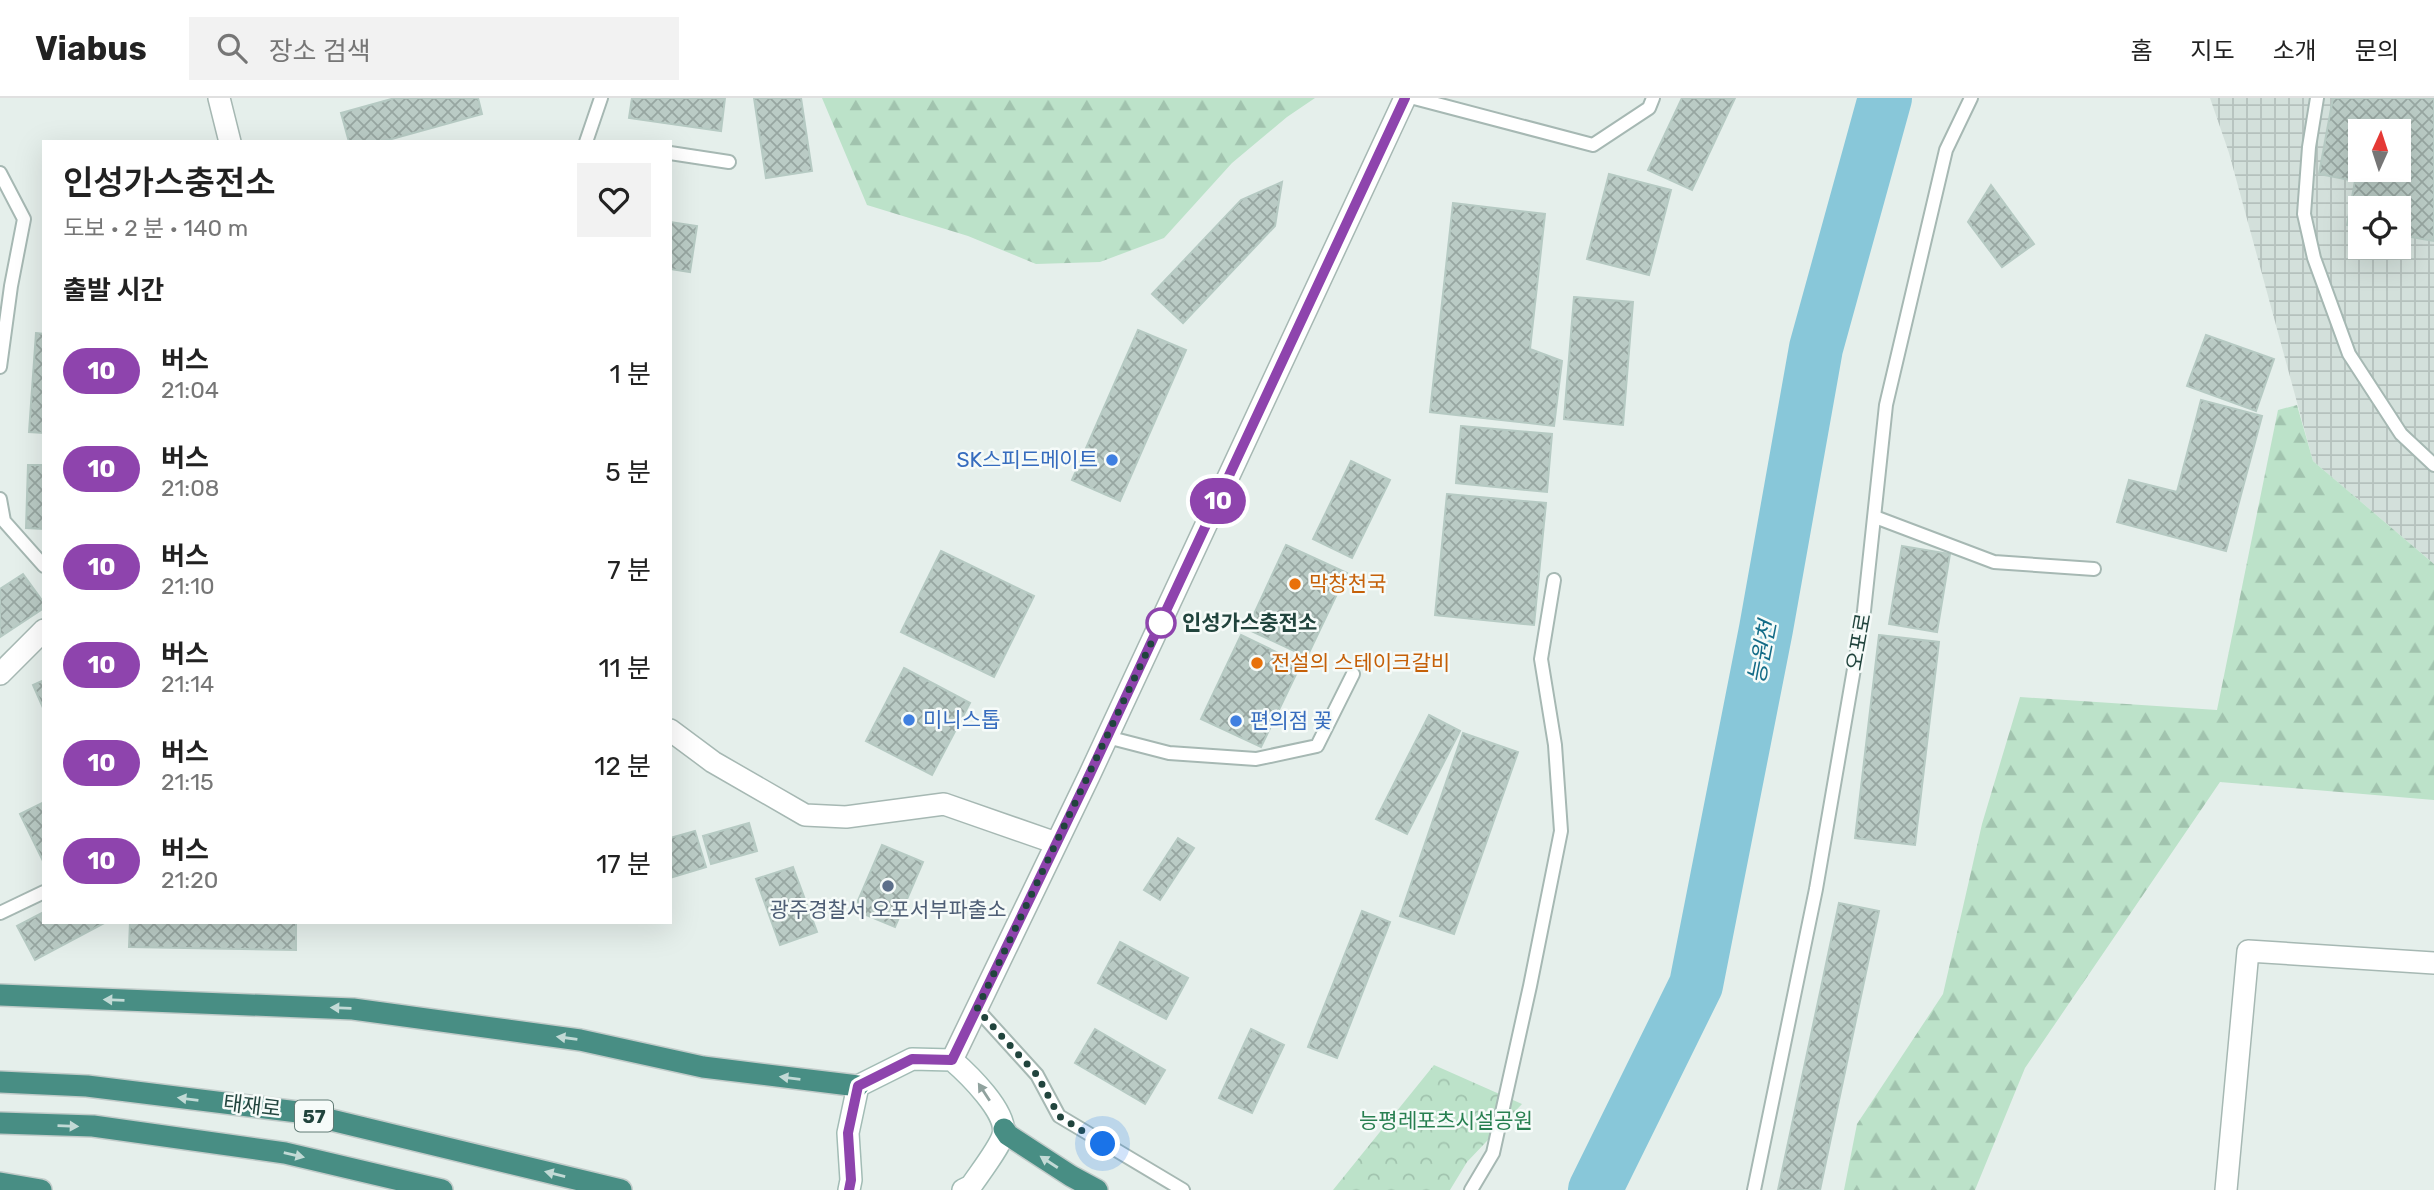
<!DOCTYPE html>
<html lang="ko">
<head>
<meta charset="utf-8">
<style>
	:root { --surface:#fff; --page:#f2f2f2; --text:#222; --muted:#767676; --line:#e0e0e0 }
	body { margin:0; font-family:Rubik,"Noto Sans KR",sans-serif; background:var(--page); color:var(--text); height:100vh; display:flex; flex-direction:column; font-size:26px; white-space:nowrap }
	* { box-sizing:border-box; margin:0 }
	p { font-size:23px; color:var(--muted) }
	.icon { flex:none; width:38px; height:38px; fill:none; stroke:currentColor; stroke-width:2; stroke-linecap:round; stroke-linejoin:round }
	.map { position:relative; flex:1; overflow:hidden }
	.side { position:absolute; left:42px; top:42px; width:630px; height:784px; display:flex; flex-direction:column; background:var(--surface); border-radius:0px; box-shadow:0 7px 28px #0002 }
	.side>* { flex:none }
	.badge { padding:0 14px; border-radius:23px; font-size:24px; line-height:46px }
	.needle { width:46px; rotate:3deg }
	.tools { position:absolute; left:2348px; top:21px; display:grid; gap:14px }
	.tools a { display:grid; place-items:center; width:63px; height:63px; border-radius:0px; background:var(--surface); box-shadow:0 7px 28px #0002; font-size:35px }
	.you { position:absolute; width:35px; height:35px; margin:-18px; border:5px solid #fff; border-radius:50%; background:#1a73e8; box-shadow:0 0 0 10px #1a73e833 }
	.map>.badge { position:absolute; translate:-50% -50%; box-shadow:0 0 0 4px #fff }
	h2 { padding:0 21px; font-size:26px; line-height:63px }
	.round { display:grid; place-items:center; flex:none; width:74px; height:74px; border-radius:0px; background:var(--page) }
	.summary { display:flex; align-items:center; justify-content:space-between; height:119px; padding:0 21px }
	h1 { font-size:33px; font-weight:600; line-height:52px }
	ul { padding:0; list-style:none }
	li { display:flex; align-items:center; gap:21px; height:98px; padding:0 21px }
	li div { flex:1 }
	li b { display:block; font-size:26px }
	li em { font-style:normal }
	li .badge { min-width:77px; font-weight:700; text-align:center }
	header { display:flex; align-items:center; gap:42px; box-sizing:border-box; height:98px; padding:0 35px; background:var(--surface); border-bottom:2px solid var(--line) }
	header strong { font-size:33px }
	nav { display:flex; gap:38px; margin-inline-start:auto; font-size:24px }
	.search { width:490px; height:63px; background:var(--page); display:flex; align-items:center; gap:18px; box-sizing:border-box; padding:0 24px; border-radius:0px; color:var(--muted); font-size:26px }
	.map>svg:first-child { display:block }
	.industrial { fill:url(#industrial-grid); fill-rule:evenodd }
	.forest { fill:url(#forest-firs) }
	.park { fill:url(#park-crowns) }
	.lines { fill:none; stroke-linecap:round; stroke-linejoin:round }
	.river { stroke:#88c7d9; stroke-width:54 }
	.building { fill:url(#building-cross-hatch); stroke:#b6cac3; stroke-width:2; fill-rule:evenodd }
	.service-casing { stroke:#a6b8b3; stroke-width:16 }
	.minor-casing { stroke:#a6b8b3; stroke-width:24 }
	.tertiary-casing { stroke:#a6b8b3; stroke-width:24 }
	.secondary-casing { stroke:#a2bcb5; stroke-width:24 }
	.trunk-casing { stroke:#c1cbc9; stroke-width:24 }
	.service { stroke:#fff; stroke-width:12 }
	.minor { stroke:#fff; stroke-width:21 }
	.tertiary { stroke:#fff; stroke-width:21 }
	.secondary { stroke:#fff; stroke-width:21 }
	.trunk { stroke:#488e84; stroke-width:21 }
	.oneway { fill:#c2dad6 }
	.oneway2 { fill:#90a29e }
	.line-casing { stroke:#fff; stroke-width:16 }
	.line { stroke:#8e44ad; stroke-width:10 }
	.walk { stroke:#21443d; stroke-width:7; stroke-dasharray:0 12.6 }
	.shop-dot { fill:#3f7fe0; stroke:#f6fbf9; stroke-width:2.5 }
	.food-dot { fill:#e8710a; stroke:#f6fbf9; stroke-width:2.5 }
	.stop-dot { fill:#fff; stroke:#8e44ad; stroke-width:3.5 }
	.service-dot { fill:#5c6f8a; stroke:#f6fbf9; stroke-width:2.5 }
	.labels { text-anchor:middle; stroke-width:5; stroke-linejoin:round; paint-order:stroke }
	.shield { fill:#f6fbf9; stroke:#617b75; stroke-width:2 }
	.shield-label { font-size:19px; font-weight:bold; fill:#21443d }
	.shop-label { font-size:21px; fill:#366cbe; stroke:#f6fbf9; text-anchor:start }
	.food-label { font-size:21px; fill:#c56008; stroke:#f6fbf9; text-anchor:start }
	.stop-label { font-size:21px; font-weight:bold; fill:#21443d; stroke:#f6fbf9; text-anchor:start }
	.street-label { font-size:21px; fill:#21443d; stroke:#f6fbf9 }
	.service-label { font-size:21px; fill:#4e5e75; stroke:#f6fbf9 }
	.park-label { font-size:21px; fill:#277f50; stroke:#f6fbf9 }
	.water-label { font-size:23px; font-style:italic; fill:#146c87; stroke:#f6fbf9 }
</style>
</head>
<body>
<header>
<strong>Viabus</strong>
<div class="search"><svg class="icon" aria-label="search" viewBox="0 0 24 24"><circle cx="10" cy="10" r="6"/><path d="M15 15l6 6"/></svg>장소 검색</div>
<nav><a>홈</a><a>지도</a><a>소개</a><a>문의</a></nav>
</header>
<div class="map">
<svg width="2434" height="1092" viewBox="0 0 2434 1092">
	<defs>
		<pattern id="industrial-grid" width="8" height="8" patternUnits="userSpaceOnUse" patternTransform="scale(1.75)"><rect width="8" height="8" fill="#d3e0db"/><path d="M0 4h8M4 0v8" fill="none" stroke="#b5c1bd"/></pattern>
		<pattern id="forest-firs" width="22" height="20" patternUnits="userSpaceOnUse" patternTransform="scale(1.75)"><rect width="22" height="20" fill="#bce2c9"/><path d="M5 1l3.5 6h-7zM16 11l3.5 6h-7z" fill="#a1c3ae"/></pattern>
		<pattern id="park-crowns" width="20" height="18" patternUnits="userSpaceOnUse" patternTransform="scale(1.75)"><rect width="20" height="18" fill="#bce2c9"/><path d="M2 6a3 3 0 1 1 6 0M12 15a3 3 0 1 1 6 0" fill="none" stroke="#a1c3ae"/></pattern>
		<pattern id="building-cross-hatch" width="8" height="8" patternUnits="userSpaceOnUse" patternTransform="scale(1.75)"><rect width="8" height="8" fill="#bacbc5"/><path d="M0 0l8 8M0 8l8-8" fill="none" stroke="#97a6a1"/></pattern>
	</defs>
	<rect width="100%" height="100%" fill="#e5efeb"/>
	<!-- industrial -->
	<path class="industrial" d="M2210 0H2434V466L2313 363 2229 55ZM2361 33H2399V72H2361ZM2361 110H2399V149H2361Z"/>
	<!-- forest -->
	<g class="forest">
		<polygon points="822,0 1315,0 1287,19 1232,65 1164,140 1100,164 1036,166 968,138 867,107"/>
		<polygon points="2297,307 2313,363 2434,466 2434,702 2220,684 2025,970 1975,1092 1844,1092 1857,1026 1943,896 1982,726 2020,599 2217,612 2278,312"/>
	</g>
	<!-- park -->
	<polygon class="park" points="1434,967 1522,1006 1467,1064 1450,1092 1333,1092"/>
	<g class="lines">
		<!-- river -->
		<polyline class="river" points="1595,1092 1696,887 1766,531 1816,250 1885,0"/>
	</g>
	<!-- building -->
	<g class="building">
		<polygon points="395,0 478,0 482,16 381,44 349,44 341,15"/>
		<polygon points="632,0 725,0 721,33 629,20"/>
		<polygon points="754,0 801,0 812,73 766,80"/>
		<polygon points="1682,0 1735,0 1692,92 1648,72"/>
		<path d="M2333 0H2434V143L2399 137V110H2361V130L2347 127 2355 83 2319 76ZM2361 33H2399V72H2361Z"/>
		<polygon points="1609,76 1671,92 1649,177 1587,161"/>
		<polygon points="1282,84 1275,128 1183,225 1152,196 1241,102"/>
		<polygon points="1991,87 2034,146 2002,169 1968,124"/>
		<polygon points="1453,105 1545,116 1530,251 1562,263 1554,328 1430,314"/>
		<polygon points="670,124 697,128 690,174 670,171"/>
		<polygon points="1574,199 1633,204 1623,327 1564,321"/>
		<polygon points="1138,232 1186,252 1120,403 1072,382"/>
		<polygon points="36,235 44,236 44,335 29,334"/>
		<polygon points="2206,237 2274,261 2256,313 2187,288"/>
		<polygon points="2201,302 2262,318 2226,453 2117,424 2129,382 2177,394"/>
		<polygon points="1461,328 1552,336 1547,394 1456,385"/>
		<polygon points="1351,363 1390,382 1352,460 1313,441"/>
		<polygon points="28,367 44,367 44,431 26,430"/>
		<polygon points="1447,396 1546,405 1534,527 1435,517"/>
		<polygon points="1286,447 1347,475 1307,559 1247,531"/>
		<polygon points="1902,448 1950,456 1937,534 1889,526"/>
		<polygon points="941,453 1034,498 994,579 901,534"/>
		<polygon points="23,476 44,505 44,510 0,539 0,491"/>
		<polygon points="1241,537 1301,566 1261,649 1201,621"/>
		<polygon points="1879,537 1939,544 1915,747 1855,740"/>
		<polygon points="904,570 970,605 932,677 866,643"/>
		<polygon points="44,582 44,612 33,587"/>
		<polygon points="1429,617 1460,633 1407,736 1376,721"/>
		<polygon points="1463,635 1518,654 1454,836 1400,818"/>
		<polygon points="44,704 44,765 20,716"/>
		<polygon points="749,725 757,753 711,766 703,738"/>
		<polygon points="695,733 706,769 670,780 670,740"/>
		<polygon points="1178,740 1194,750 1160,802 1144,792"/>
		<polygon points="882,747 923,764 895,829 854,812"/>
		<polygon points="793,769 817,834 780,847 756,781"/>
		<polygon points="1839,805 1879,813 1820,1092 1778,1092"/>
		<polygon points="1362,813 1390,824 1337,960 1308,949"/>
		<polygon points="44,814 44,824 106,824 35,862 17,828"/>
		<polygon points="130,824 296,824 296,852 129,849"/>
		<polygon points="1120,844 1188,880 1166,921 1098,885"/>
		<polygon points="1095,931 1165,972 1145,1006 1075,965"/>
		<polygon points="1251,931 1284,947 1252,1015 1219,1000"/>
	</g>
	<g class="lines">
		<!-- service casing -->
		<g class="service-casing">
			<g id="service">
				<polyline points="1414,0 1593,47 1649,10 1653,0"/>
				<polyline points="2317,0 2309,49 2304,116 2314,160 2349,256 2401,336 2434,367"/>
				<polyline points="586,44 601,0"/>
				<polyline points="670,55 729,64"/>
				<polyline points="0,75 24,121 11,188 0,269"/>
				<polyline points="0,401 4,423 44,468"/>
				<polyline points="1875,419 1994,464 2094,471"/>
				<polyline points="1107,639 1169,655 1256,661 1317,648 1353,576"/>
				<polyline points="0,815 44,794"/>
				<polyline points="977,911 1037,977 1059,1018 1183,1092"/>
				<polyline points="1471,1092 1493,1055 1530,888 1561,733 1555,647 1541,561 1554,482"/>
				<polyline points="1754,1092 1816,791 1864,513 1886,307 1946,52 1971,0"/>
			</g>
		</g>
		<!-- minor casing -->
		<g class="minor-casing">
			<g id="minor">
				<polyline points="219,0 230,44"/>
				<polyline points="0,576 44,532"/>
				<polyline points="670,632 713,664 805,717 846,719 944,706 1056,745"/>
				<polyline points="2226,1092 2248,853 2434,865"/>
			</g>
		</g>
		<!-- tertiary casing -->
		<g class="tertiary-casing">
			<polyline id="tertiary" points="952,962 1089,678 1405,0"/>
		</g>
		<!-- secondary casing -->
		<g class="secondary-casing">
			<path id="secondary" d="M849 1092 851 1082 848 1035 858 988 912 961 952 962C967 975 1009 1015 1003 1037 1000 1049 979 1076 971 1088L963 1092"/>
		</g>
		<!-- trunk casing -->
		<g class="trunk-casing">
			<g id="trunk">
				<polyline points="0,897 353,911 580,942 703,969 858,988"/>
				<polyline points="0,984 87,988 298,1014 621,1092"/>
				<polyline points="0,1025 93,1028 285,1055 442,1092"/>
				<polyline points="1004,1031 1008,1037 1071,1078 1097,1092"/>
				<polyline points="0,1085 41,1092"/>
			</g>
		</g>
		<!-- service -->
		<use href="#service" class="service"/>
		<!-- minor -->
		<use href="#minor" class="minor"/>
		<!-- tertiary -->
		<use href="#tertiary" class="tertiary"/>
		<!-- secondary -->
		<use href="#secondary" class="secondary"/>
		<!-- trunk -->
		<use href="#trunk" class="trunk"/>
	</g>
	<!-- one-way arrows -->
	<defs><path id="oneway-solid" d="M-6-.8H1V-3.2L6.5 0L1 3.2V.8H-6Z" transform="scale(1.75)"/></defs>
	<g class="oneway">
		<use href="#oneway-solid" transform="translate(114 902) rotate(-178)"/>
		<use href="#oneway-solid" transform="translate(341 910) rotate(-178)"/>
		<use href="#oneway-solid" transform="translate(567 940) rotate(-172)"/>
		<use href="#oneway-solid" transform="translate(790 980) rotate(-173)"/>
		<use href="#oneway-solid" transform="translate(188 1001) rotate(-173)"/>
		<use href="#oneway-solid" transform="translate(68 1028) rotate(2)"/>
		<use href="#oneway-solid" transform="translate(294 1057) rotate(13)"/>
		<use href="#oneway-solid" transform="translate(1049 1064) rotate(-147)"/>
		<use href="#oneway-solid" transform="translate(555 1076) rotate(-166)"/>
	</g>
	<use class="oneway2" href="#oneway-solid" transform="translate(984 994) rotate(-123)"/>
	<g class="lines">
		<!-- line casing -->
		<g class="line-casing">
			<polyline id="line" points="849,1092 851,1082 848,1035 858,988 912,961 952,962 1089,678 1405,0"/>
		</g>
		<!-- line -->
		<use href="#line" class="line"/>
		<!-- walk -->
		<polyline class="walk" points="1103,1046 1059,1018 1037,977 977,911 1165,516 1161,525"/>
	</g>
	<!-- markers -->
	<g class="shop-dot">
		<circle cx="1112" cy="362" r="7"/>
		<circle cx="909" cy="622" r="7"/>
		<circle cx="1236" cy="623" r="7"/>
	</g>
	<g class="food-dot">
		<circle cx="1295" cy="486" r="7"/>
		<circle cx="1257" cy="565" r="7"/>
	</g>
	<circle class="stop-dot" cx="1161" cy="525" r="14"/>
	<circle class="service-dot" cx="888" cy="788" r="7"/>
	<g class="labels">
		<!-- shield labels -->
		<rect class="shield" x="295" y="1002.5" width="38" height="31" rx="5"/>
		<g class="shield-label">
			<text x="314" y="1025">57</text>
		</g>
		<!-- shop labels -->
		<g class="shop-label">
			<text x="1098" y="369" text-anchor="end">SK스피드메이트</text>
			<text x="923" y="629">미니스톱</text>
			<text x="1250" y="630">편의점 꽃</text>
		</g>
		<!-- food labels -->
		<g class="food-label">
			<text x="1309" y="493">막창천국</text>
			<text x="1271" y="572">전설의 스테이크갈비</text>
		</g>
		<!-- stop labels -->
		<g class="stop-label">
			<text x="1182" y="532">인성가스충전소</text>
		</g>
		<!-- street labels -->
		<g class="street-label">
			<text transform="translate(1859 544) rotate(-80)" y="7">오포로</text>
			<text transform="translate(252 1008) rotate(7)" y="7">태재로</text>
		</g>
		<!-- service labels -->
		<g class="service-label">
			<text x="888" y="819">광주경찰서 오포서부파출소</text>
		</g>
		<!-- park labels -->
		<g class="park-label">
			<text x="1446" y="1030">능평레포츠시설공원</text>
		</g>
		<!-- water labels -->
		<g class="water-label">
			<text transform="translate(1762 554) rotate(-79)" y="8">능원천</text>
		</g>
	</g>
</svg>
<div class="tools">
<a><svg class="needle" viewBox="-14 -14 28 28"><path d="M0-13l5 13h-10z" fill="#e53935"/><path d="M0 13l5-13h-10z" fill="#767676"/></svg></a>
<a><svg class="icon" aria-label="locate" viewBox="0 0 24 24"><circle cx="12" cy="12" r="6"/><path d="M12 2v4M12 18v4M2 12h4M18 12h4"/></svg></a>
</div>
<div class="you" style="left:1103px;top:1046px"></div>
<b class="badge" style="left:1218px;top:403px;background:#8e44ad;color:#fff">10</b>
<section class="side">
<div class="summary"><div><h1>인성가스충전소</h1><p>도보 · 2 분 · 140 m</p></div><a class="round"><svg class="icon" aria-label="heart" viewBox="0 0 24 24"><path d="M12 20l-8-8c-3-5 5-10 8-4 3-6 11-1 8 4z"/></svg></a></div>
<h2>출발 시간</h2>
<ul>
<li><span class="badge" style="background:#8e44ad;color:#fff">10</span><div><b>버스</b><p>21:04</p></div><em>1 분</em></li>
<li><span class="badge" style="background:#8e44ad;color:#fff">10</span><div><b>버스</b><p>21:08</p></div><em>5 분</em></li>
<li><span class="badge" style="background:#8e44ad;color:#fff">10</span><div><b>버스</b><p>21:10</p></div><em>7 분</em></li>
<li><span class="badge" style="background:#8e44ad;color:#fff">10</span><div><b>버스</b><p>21:14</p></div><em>11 분</em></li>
<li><span class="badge" style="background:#8e44ad;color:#fff">10</span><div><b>버스</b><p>21:15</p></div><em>12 분</em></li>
<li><span class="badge" style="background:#8e44ad;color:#fff">10</span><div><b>버스</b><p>21:20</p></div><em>17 분</em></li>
</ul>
</section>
</div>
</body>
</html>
